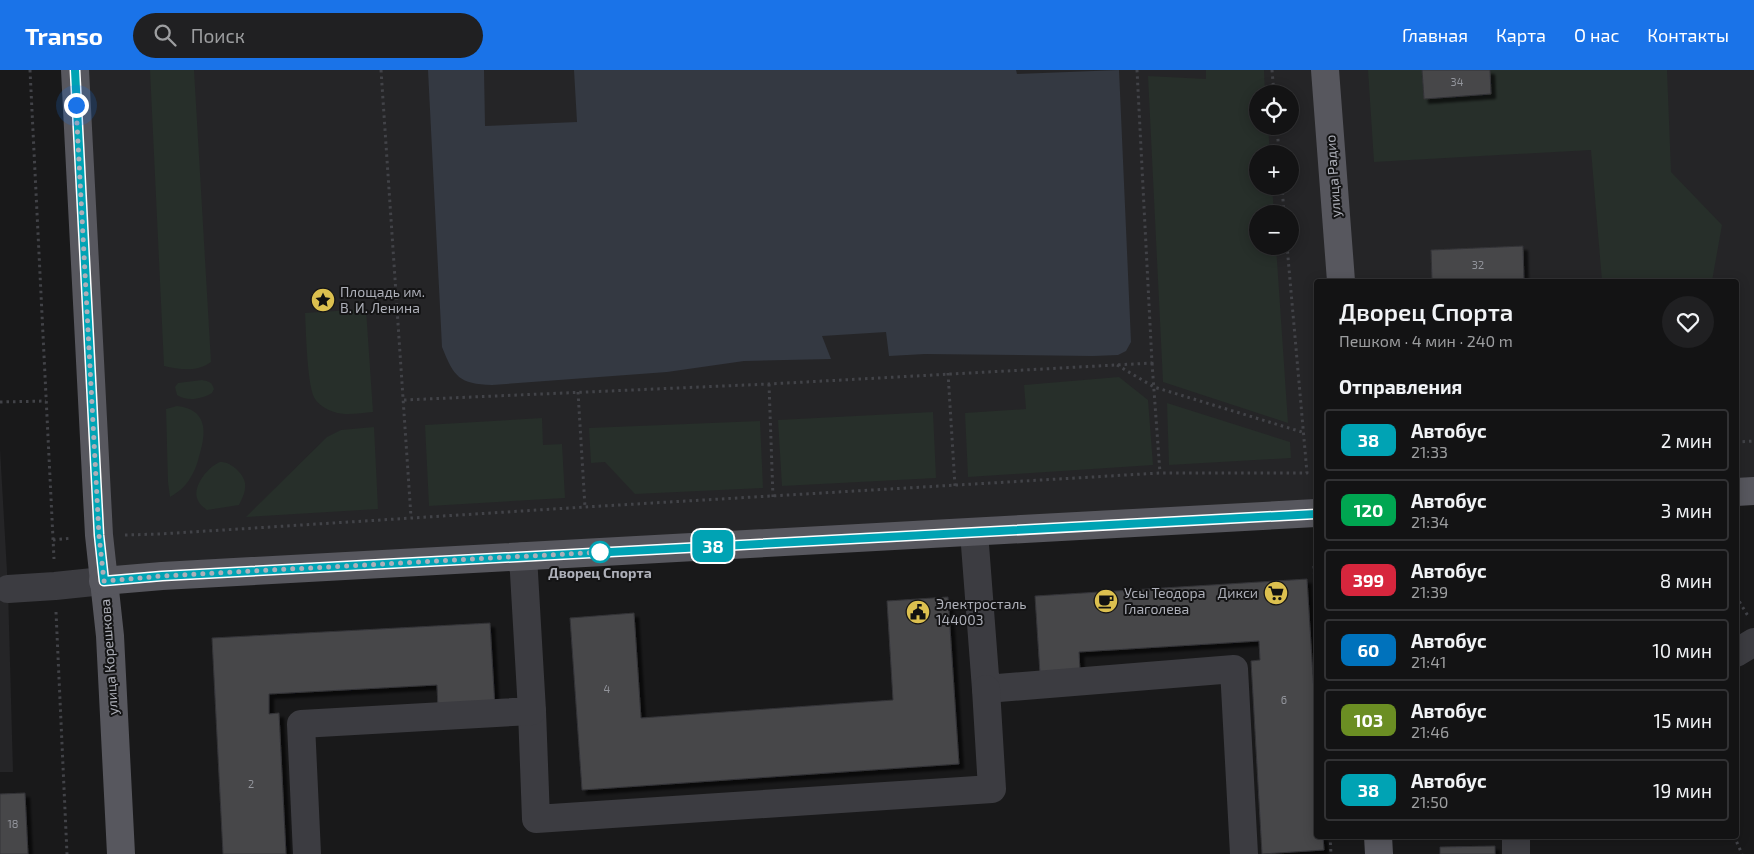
<!DOCTYPE html>
<html lang="ru">
<head>
<meta charset="utf-8">
<style>
	:root { --surface:#131314; --page:#202022; --text:#f1f3f6; --muted:#9d9ea0; --line:#323234; --accent:#1a73e8 }
	body { margin:0; font-family:"Exo 2",sans-serif; background:var(--page); color:var(--text); height:100vh; display:flex; flex-direction:column; font-size:19px; white-space:nowrap }
	* { box-sizing:border-box; margin:0 }
	p { font-size:16px; color:var(--muted) }
	.icon { flex:none; width:28px; height:28px; fill:none; stroke:currentColor; stroke-width:2; stroke-linecap:round; stroke-linejoin:round }
	.map { position:relative; flex:1; overflow:hidden }
	.sheet { position:absolute; left:1314px; top:209px; width:425px; height:560px; display:flex; flex-direction:column; background:var(--surface); border-radius:5px; box-shadow:0 2px 12px #0003,0 0 0 1px var(--line) }
	.sheet>* { flex:none }
	.badge { padding:0 10px; border-radius:8px; font-size:18px; line-height:32px }
	.tools { position:absolute; left:1249px; top:15px; display:grid; gap:10px }
	.tools a { display:grid; place-items:center; width:50px; height:50px; border-radius:50%; background:var(--surface); box-shadow:0 2px 12px #0003,0 0 0 1px var(--line); font-size:25px }
	.you { position:absolute; width:25px; height:25px; margin:-12px; border:4px solid #fff; border-radius:50%; background:#1a73e8; box-shadow:0 0 0 8px #1a73e833 }
	.map>.badge { position:absolute; translate:-50% -50%; box-shadow:0 0 0 2px #fff }
	h2 { padding:0 25px; font-size:19px; line-height:45px }
	.round { display:grid; place-items:center; flex:none; width:52px; height:52px; border-radius:26px; background:var(--page) }
	.summary { display:flex; align-items:center; justify-content:space-between; height:85px; padding:0 25px }
	h1 { font-size:24px; font-weight:600; line-height:38px }
	ul { padding:0; list-style:none }
	li { display:flex; align-items:center; gap:15px; height:62px; margin:0 10px 8px; padding:0 15px; border:2px solid var(--line); border-radius:5px }
	li div { flex:1 }
	li b { display:block; font-size:19px }
	li em { font-style:normal }
	li .badge { min-width:55px; font-weight:700; text-align:center }
	header { display:flex; align-items:center; gap:30px; box-sizing:border-box; height:70px; padding:0 25px; background:var(--accent); color:#fff }
	header strong { font-size:24px }
	nav { display:flex; gap:28px; margin-inline-start:auto; font-size:18px }
	.search { width:350px; height:45px; background:var(--page); display:flex; align-items:center; gap:12px; box-sizing:border-box; padding:0 18px; border-radius:28px; color:var(--muted); font-size:19px }
	.map>svg:first-child { display:block }
	.built { fill:#252527; fill-rule:evenodd }
	.green { fill:#272f2a }
	.water { fill:#343942 }
	.building { fill:#46464a; stroke:#333336; filter:url(#shadow) }
	.lines { fill:none; stroke-linecap:round; stroke-linejoin:round }
	.path { stroke:#424348; stroke-width:3; stroke-dasharray:2.5 4; stroke-linecap:butt }
	.minor { stroke:#3c3c41; stroke-width:28 }
	.major { stroke:#57575e; stroke-width:28 }
	.line-casing { stroke:#fff; stroke-width:11 }
	.line { stroke:#00a3b4; stroke-width:8 }
	.walk { stroke:#adafb8; stroke-width:5; stroke-dasharray:0 9 }
	.stop-dot { fill:#fff; stroke:#00a3b4; stroke-width:2.5 }
	.labels { text-anchor:middle; stroke-width:4; stroke-linejoin:round; paint-order:stroke }
	.number-label { font-size:11px; fill:#93959c }
	.street-label { font-size:14px; fill:#adafb8; stroke:#141415 }
	.poi-label { font-size:14px; fill:#adafb8; stroke:#141415; text-anchor:start }
	.stop-label { font-size:14px; font-weight:bold; fill:#adafb8; stroke:#141415 }
</style>
</head>
<body>
<header>
<strong>Transo</strong>
<div class="search"><svg class="icon" aria-label="search" viewBox="0 0 24 24"><circle cx="10" cy="10" r="6"/><path d="M15 15l6 6"/></svg>Поиск</div>
<nav><a>Главная</a><a>Карта</a><a>О нас</a><a>Контакты</a></nav>
</header>
<div class="map">
<svg width="1754" height="784" viewBox="0 0 1754 784">
	<defs>
		<filter id="shadow"><feDropShadow dx="4.5" dy="4.5" stdDeviation="1" flood-color="#0009"/></filter>
	</defs>
	<rect width="100%" height="100%" fill="#19191a"/>
	<!-- built -->
	<g class="built">
		<path d="M75 0H1754V421L1736 422V211H1316V443L103 511ZM1258 24H1290V56H1258ZM1258 84H1290V116H1258ZM1258 144H1290V176H1258Z"/>
		<polygon points="0,379 8,519 13,702 0,702"/>
	</g>
	<!-- green -->
	<g class="green">
		<path d="M150 0H194L211 292C197 302 180 300 164 296Z"/>
		<polygon points="1206,0 1264,0 1265,24 1258,24 1258,56 1268,56 1270,84 1258,84 1258,116 1272,116 1274,144 1258,144 1258,176 1276,176 1288,353 1163,312 1148,6 1206,9"/>
		<polygon points="1368,0 1667,0 1671,102 1722,155 1712,211 1602,211 1591,80 1374,92"/>
		<path d="M366 239 373 342C361 343 346 346 334 342 327 340 319 335 315 329 307 317 306 260 305 243Z"/>
		<polygon points="1119,307 1148,330 1153,395 968,407 965,343 1026,339 1024,315"/>
		<path d="M202 310C208 311 212 312 214 319L212 323C202 329 187 332 177 325L175 317 178 313Z"/>
		<polygon points="1167,333 1290,372 1291,388 1169,395"/>
		<path d="M177 336C206 339 207 360 200 383 198 391 196 398 192 405 187 415 179 422 170 427L168 412 166 339Z"/>
		<polygon points="933,342 936,408 782,416 778,350"/>
		<polygon points="542,348 543,375 562,374 565,428 429,436 425,355"/>
		<polygon points="760,351 763,418 635,424 605,392 591,393 589,358"/>
		<polygon points="374,357 378,439 246,447 327,367 341,360"/>
		<path d="M220 392C226 392 230 394 235 398 249 410 247 420 239 435L207 440C203 437 198 433 197 428 193 415 209 396 220 392Z"/>
	</g>
	<!-- water -->
	<path class="water" d="M428 0H484L485 56 577 52 574 0H1016L1017 4 1119 0 1131 272 1126 281 1118 285 1093 286 925 284 889 286 886 262 822 266 831 289 744 291 667 302 492 315C459 314 454 307 442 277Z"/>
	<!-- building -->
	<g class="building">
		<polygon points="1422,0 1490,0 1491,24 1424,29"/>
		<polygon points="1523,176 1524,211 1432,211 1431,180"/>
		<polygon points="1307,509 1316,655 1316,766 1323,766 1324,780 1262,784 1251,591 1260,590 1259,571 1079,582 1080,601 1040,604 1035,526"/>
		<polygon points="948,527 959,694 582,720 570,548 634,543 641,648 893,630 887,531"/>
		<polygon points="490,553 495,638 438,641 437,615 269,624 269,644 279,643 286,784 223,784 212,568"/>
		<polygon points="25,723 28,784 0,784 0,724"/>
		<polygon points="1495,776 1495,784 1440,784 1440,777"/>
	</g>
	<g class="lines">
		<!-- path -->
		<g class="path">
			<polyline points="30,0 54,489"/>
			<polyline points="381,0 411,447"/>
			<polyline points="1272,0 1274,24"/>
			<polyline points="1277,56 1279,84"/>
			<polyline points="1282,116 1284,144"/>
			<polyline points="1152,293 1160,403"/>
			<polyline points="1117,295 1154,317 1302,362"/>
			<polyline points="948,303 955,416"/>
			<polyline points="769,314 773,427"/>
			<polyline points="578,322 585,437"/>
			<polyline points="404,330 769,314 1152,293 1137,0"/>
			<polyline points="0,332 46,331"/>
			<polyline points="1736,372 1754,371"/>
			<polyline points="125,465 160,464 585,437 1160,403 1307,403 1287,176"/>
			<polyline points="53,470 72,468"/>
			<polyline points="1314,496 1316,534"/>
			<polyline points="1736,526 1748,546"/>
			<polyline points="56,542 67,784"/>
			<polyline points="1330,766 1331,784"/>
			<polyline points="1734,766 1742,784"/>
		</g>
		<!-- minor -->
		<g class="minor">
			<polyline points="974,462 986,619 1234,599 1244,784"/>
			<polyline points="8,519 55,516 103,511"/>
			<polyline points="1736,583 1754,572"/>
			<polyline points="532,641 536,749 992,719 986,619"/>
			<polyline points="1516,766 1516,784"/>
			<polyline points="307,784 301,654 532,641 523,486"/>
		</g>
		<!-- major -->
		<g class="major">
			<polyline points="75,0 99,465 110,566 121,784"/>
			<polyline points="1325,0 1341,211"/>
			<polyline points="1736,422 1754,421"/>
			<polyline points="103,511 162,506 1316,443"/>
			<polyline points="1378,766 1379,784"/>
		</g>
	</g>
	<g class="lines">
		<!-- line casing -->
		<g class="line-casing">
			<polyline id="line" points="75,0 99,465 104,511 162,506 1316,444"/>
		</g>
		<!-- line -->
		<use href="#line" class="line"/>
		<!-- walk -->
		<polyline class="walk" points="76,35 99,465 104,511 162,506 602,482 600,482"/>
	</g>
	<!-- icons -->
	<defs>
		<g id="sight-disc" transform="scale(1.25)"><circle r="9.5" fill="#dcc04f" stroke="#141415"/><path d="M0-6L1.8-2.2L6-1.7L2.9 1.2L3.7 5.4L0 3.3L-3.7 5.4L-2.9 1.2L-6-1.7L-1.8-2.2Z" fill="#111"/></g>
		<g id="supermarket-disc" transform="scale(1.25)"><circle r="9.5" fill="#dcc04f" stroke="#141415"/><path d="M-6-5.5h2.5l.6 2H6L4.5 2H-2.5L-4.4-4H-6ZM-1.5 3.2a1.3 1.3 0 1 0 .1 0ZM3 3.2a1.3 1.3 0 1 0 .1 0Z" fill="#111"/></g>
		<g id="cafe-disc" transform="scale(1.25)"><circle r="9.5" fill="#dcc04f" stroke="#141415"/><path d="M-5.5-4.5H6V0H3Q3 3.5 0 3.5H-2.5Q-5.5 3.5-5.5 0ZM3-3.2v2h1.7v-2ZM-6 4.5H4V6H-6Z" fill="#111"/></g>
		<g id="civic-disc" transform="scale(1.25)"><circle r="9.5" fill="#dcc04f" stroke="#141415"/><path d="M-.6-6.5H3V-4.5H.6V-3L4-1V1h2V6H-6V1h2V-1L-.6-3ZM-1.2 2.5V6h2.4V2.5Z" fill="#111"/></g>
	</defs>
	<g fill-rule="evenodd">
		<use href="#sight-disc" x="323" y="230"/>
		<use href="#supermarket-disc" x="1276" y="523"/>
		<use href="#cafe-disc" x="1106" y="531"/>
		<use href="#civic-disc" x="918" y="542"/>
	</g>
	<!-- markers -->
	<circle class="stop-dot" cx="600" cy="482" r="10"/>
	<g class="labels">
		<!-- number labels -->
		<g class="number-label">
			<text x="1457" y="16">34</text>
			<text x="1478" y="199">32</text>
			<text x="607" y="623">4</text>
			<text x="1284" y="634">6</text>
			<text x="251" y="718">2</text>
			<text x="13" y="758">18</text>
		</g>
		<!-- street labels -->
		<g class="street-label">
			<text transform="translate(1333 106) rotate(-94)" y="5">улица Радио</text>
			<text transform="translate(109 587) rotate(-94)" y="5">улица Корешкова</text>
		</g>
		<!-- poi labels -->
		<g class="poi-label">
			<text x="340" y="227">Площадь им.<tspan x="340" dy="16">В. И. Ленина</tspan></text>
			<text x="1124" y="528">Усы Теодора<tspan x="1124" dy="16">Глаголева</tspan></text>
			<text x="1258" y="528" text-anchor="end">Дикси</text>
			<text x="936" y="539">Электросталь<tspan x="936" dy="16">144003</tspan></text>
		</g>
		<!-- stop labels -->
		<g class="stop-label">
			<text x="600" y="508">Дворец Спорта</text>
		</g>
	</g>
</svg>
<div class="tools">
<a><svg class="icon" aria-label="locate" viewBox="0 0 24 24"><circle cx="12" cy="12" r="6"/><path d="M12 2v4M12 18v4M2 12h4M18 12h4"/></svg></a>
<a>+</a>
<a>−</a>
</div>
<div class="you" style="left:76px;top:35px"></div>
<b class="badge" style="left:713px;top:476px;background:#00a3b4;color:#fff">38</b>
<section class="sheet">
<div class="summary"><div><h1>Дворец Спорта</h1><p>Пешком · 4 мин · 240 m</p></div><a class="round"><svg class="icon" aria-label="heart" viewBox="0 0 24 24"><path d="M12 20l-8-8c-3-5 5-10 8-4 3-6 11-1 8 4z"/></svg></a></div>
<h2>Отправления</h2>
<ul>
<li><span class="badge" style="background:#00a3b4;color:#fff">38</span><div><b>Автобус</b><p>21:33</p></div><em>2 мин</em></li>
<li><span class="badge" style="background:#00a651;color:#fff">120</span><div><b>Автобус</b><p>21:34</p></div><em>3 мин</em></li>
<li><span class="badge" style="background:#d7263d;color:#fff">399</span><div><b>Автобус</b><p>21:39</p></div><em>8 мин</em></li>
<li><span class="badge" style="background:#0072bc;color:#fff">60</span><div><b>Автобус</b><p>21:41</p></div><em>10 мин</em></li>
<li><span class="badge" style="background:#6b8e23;color:#fff">103</span><div><b>Автобус</b><p>21:46</p></div><em>15 мин</em></li>
<li><span class="badge" style="background:#00a3b4;color:#fff">38</span><div><b>Автобус</b><p>21:50</p></div><em>19 мин</em></li>
</ul>
</section>
</div>
</body>
</html>
